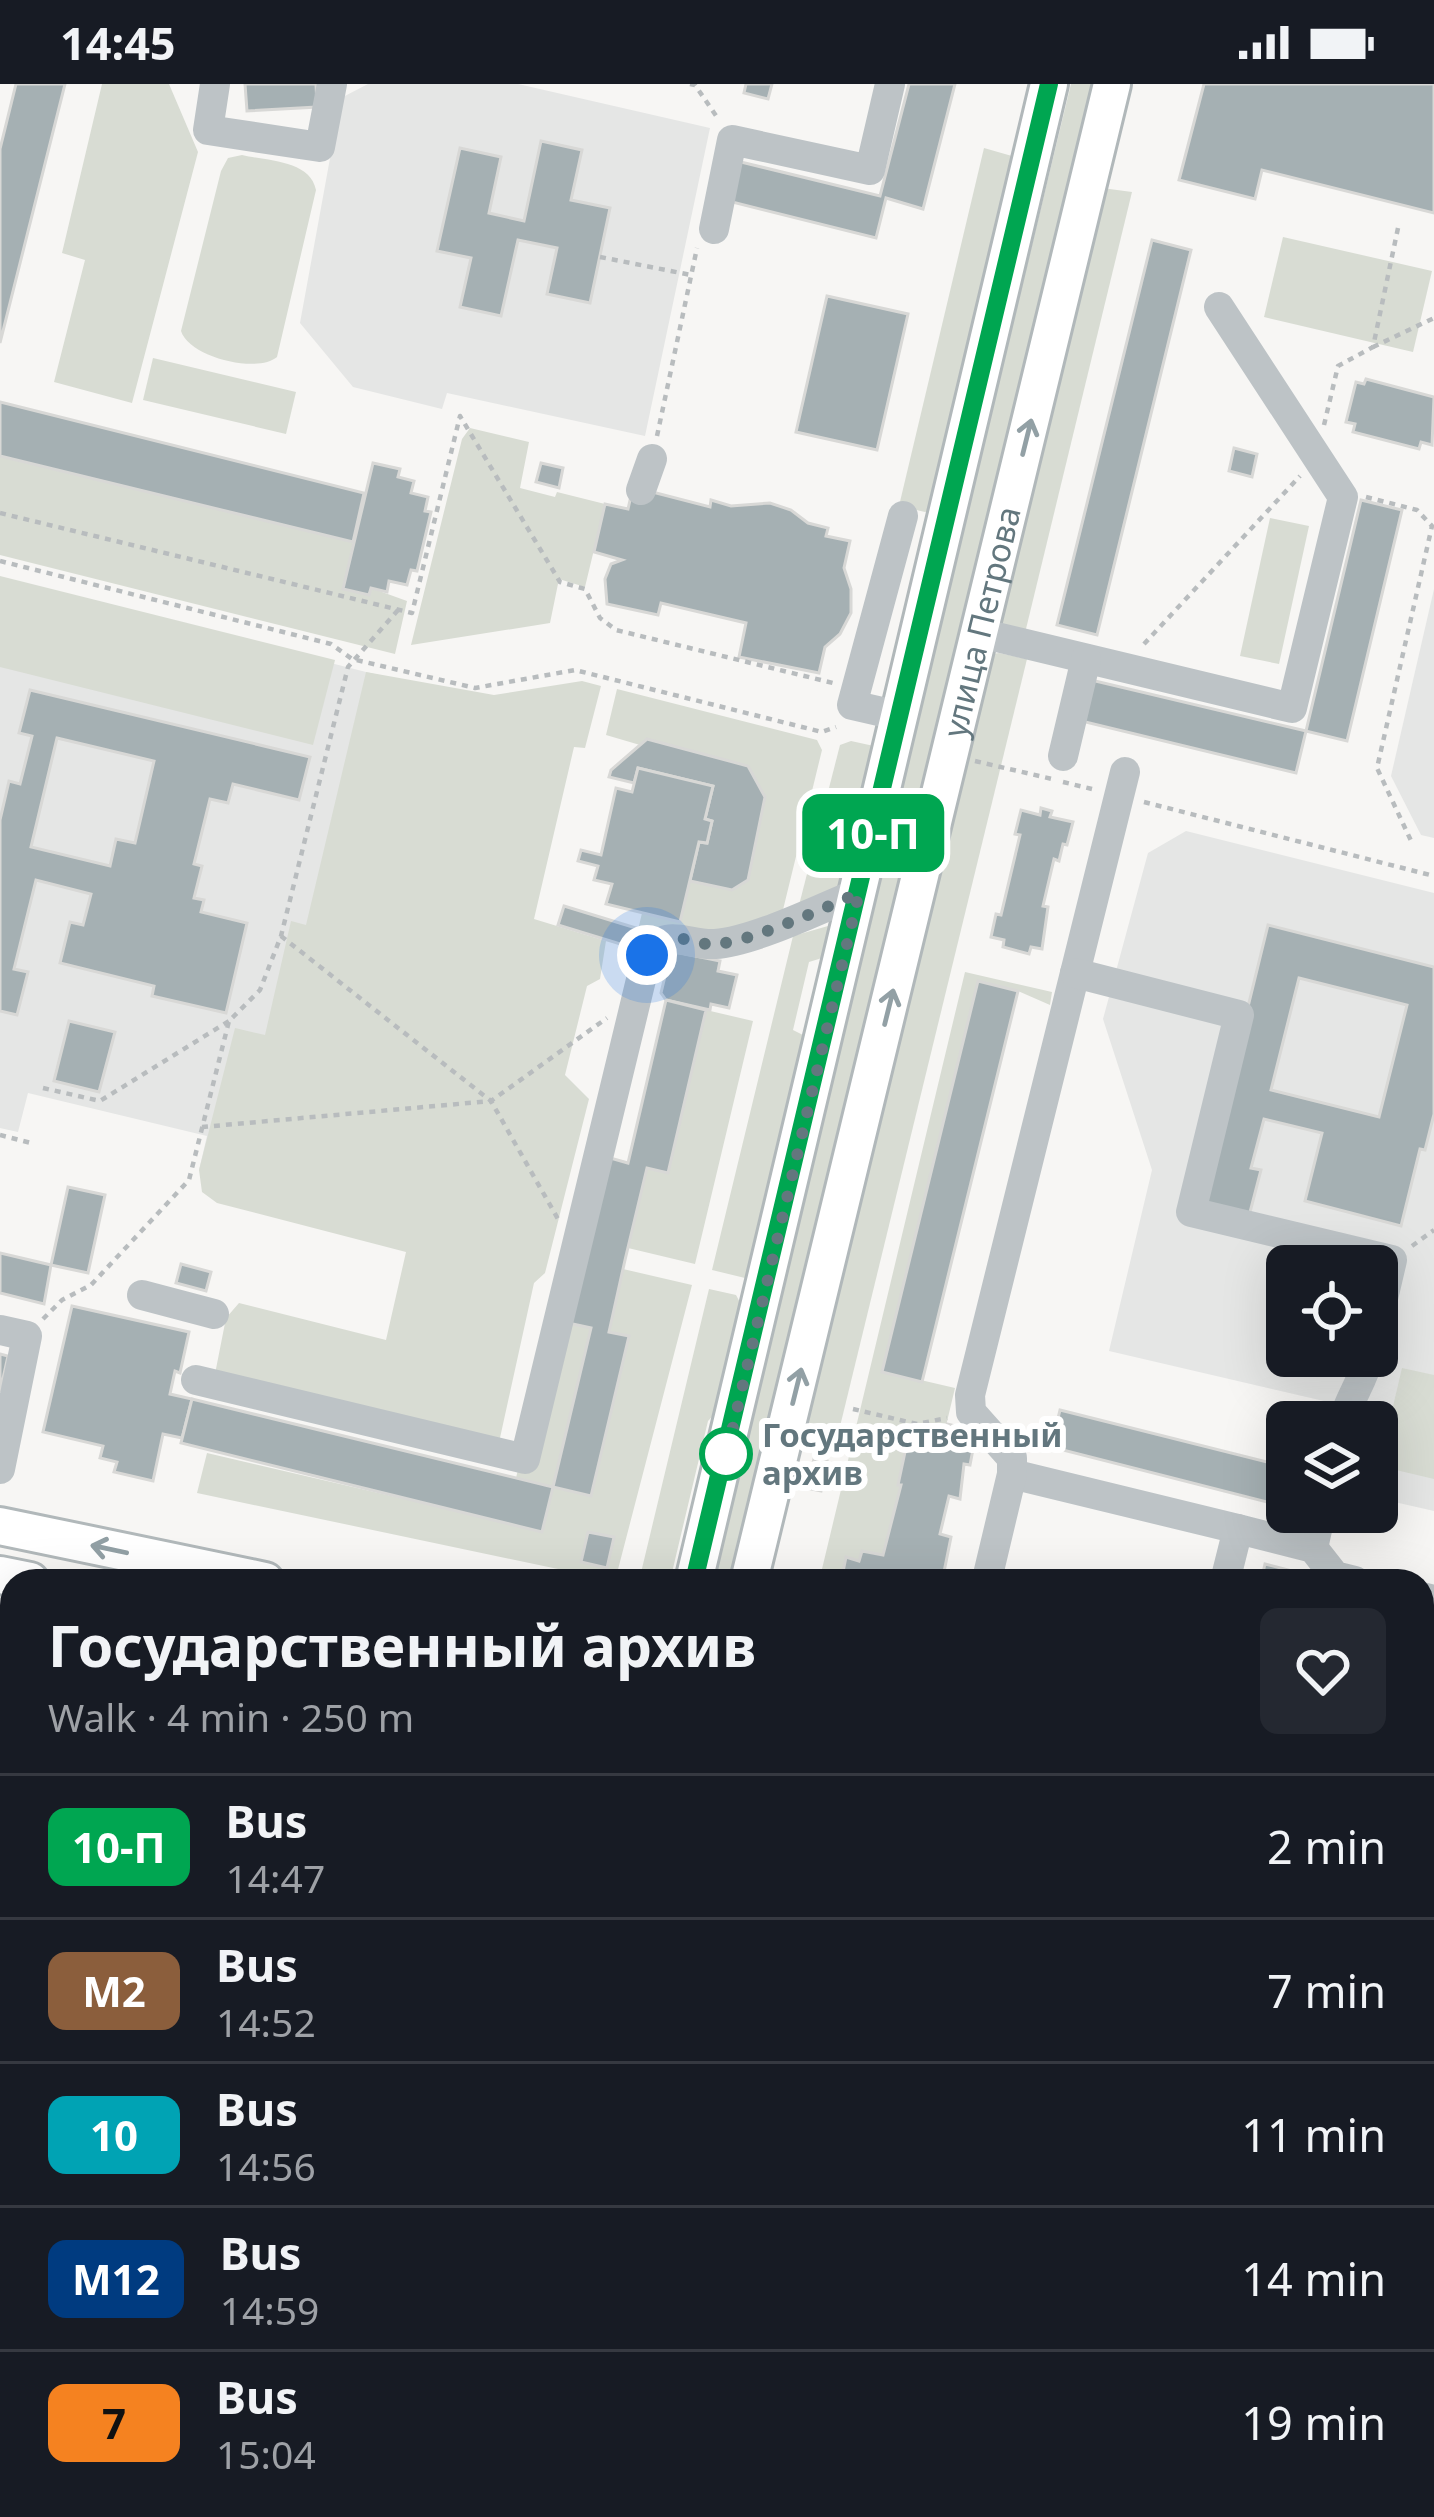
<!DOCTYPE html>
<html lang="en">
<head>
<meta charset="utf-8">
<style>
	:root { --surface:#171b24; --page:#242831; --text:#f1f3f6; --muted:#9ea1a6; --line:#363941 }
	body { margin:0; font-family:"Noto Sans",sans-serif; background:var(--page); color:var(--text); height:100vh; display:flex; flex-direction:column; font-size:45px; white-space:nowrap }
	* { box-sizing:border-box; margin:0 }
	p { font-size:39px; color:var(--muted) }
	.icon { flex:none; width:66px; height:66px; fill:none; stroke:currentColor; stroke-width:2; stroke-linecap:round; stroke-linejoin:round }
	.map { position:relative; flex:1; overflow:hidden }
	.drawer { position:absolute; left:0px; top:1485px; width:1434px; height:948px; display:flex; flex-direction:column; background:var(--surface); border-radius:36px 36px 0 0; box-shadow:0 12px 48px #0002 }
	.drawer>* { flex:none }
	.badge { padding:0 24px; border-radius:18px; font-size:42px; line-height:78px }
	.fabs { position:absolute; left:1266px; top:1161px; display:grid; gap:24px }
	.fabs a { display:grid; place-items:center; width:132px; height:132px; border-radius:18px; background:var(--surface); box-shadow:0 12px 48px #0002; font-size:60px }
	.you { position:absolute; width:60px; height:60px; margin:-30px; border:9px solid #fff; border-radius:50%; background:#1a73e8; box-shadow:0 0 0 18px #1a73e833 }
	.map>.badge { position:absolute; translate:-50% -50%; box-shadow:0 0 0 6px #fff }
	.round { display:grid; place-items:center; flex:none; width:126px; height:126px; border-radius:18px; background:var(--page) }
	.headline { display:flex; align-items:center; justify-content:space-between; height:204px; padding:0 48px }
	h1 { font-size:57px; font-weight:700; line-height:90px }
	ul { padding:0; list-style:none }
	li { display:flex; align-items:center; gap:36px; height:144px; padding:0 48px; border-top:3px solid var(--line) }
	li div { flex:1 }
	li b { display:block; font-size:45px }
	li em { font-style:normal }
	li .badge { min-width:132px; font-weight:700; text-align:center }
	.status { display:flex; justify-content:space-between; align-items:center; height:84px; padding:0 60px; background:var(--surface); direction:ltr }
	.status svg { height:33px; fill:currentColor }
	.map>svg:first-child { display:block }
	.built { fill:#e5e6e5; fill-rule:evenodd }
	.green { fill:#d8dcd3 }
	.building { fill:#a5b0b3; stroke:#d8d8d6; stroke-width:3; fill-rule:evenodd }
	.lines { fill:none; stroke-linecap:round; stroke-linejoin:round }
	.major-casing { stroke:#b1b8ba; stroke-width:42 }
	.path { stroke:#b8bcbe; stroke-width:4.5; stroke-dasharray:6 6; stroke-linecap:butt }
	.minor { stroke:#bdc3c6; stroke-width:30 }
	.major { stroke:#fff; stroke-width:36 }
	.oneway { stroke:#92a0a5 }
	.line-casing { stroke:#fff; stroke-width:27 }
	.line { stroke:#00a651; stroke-width:18 }
	.walk { stroke:#63777e; stroke-width:12; stroke-dasharray:0 21.6 }
	.stop-dot { fill:#fff; stroke:#00a651; stroke-width:6 }
	.labels { text-anchor:middle; stroke-width:12; stroke-linejoin:round; paint-order:stroke }
	.street-label { font-size:33px; fill:#63777e; stroke:#fff }
	.stop-label { font-size:33px; font-weight:bold; fill:#63777e; stroke:#fff; text-anchor:start }
</style>
</head>
<body>
<div class="status"><b>14:45</b><svg viewBox="0 0 49 12"><path d="M0 12V9h3v3zM5 12V6h3v6zM10 12V3h3v9zM15 12V0h3v12zM26 1h20v11H26zM47 4h2v5h-2z"/></svg></div>
<div class="map">
<svg width="1434" height="2433" viewBox="0 0 1434 2433">
	<rect width="100%" height="100%" fill="#f7f6f4"/>
	<!-- built -->
	<g class="built">
		<polygon points="368,0 518,0 710,44 645,352 447,309 442,325 353,303 300,239 341,14"/>
		<polygon points="0,495 366,588 580,637 199,1086 207,1052 28,1009 18,1048 0,1044"/>
		<polygon points="1434,505 1434,754 1421,751 1391,692"/>
		<path d="M1186 747 1434 809V1427L1377 1414V1338H1352L1354 1324 1109 1267 1152 1086 1103 935 1148 769ZM1287 1182H1377V1272H1287Z"/>
		<polygon points="0,1928 12,1932 12,2349 0,2346"/>
		<polygon points="902,2421 923,2421 970,2433 973,2421 1123,2421 1120,2433 899,2433"/>
	</g>
	<!-- green -->
	<g class="green">
		<polygon points="102,0 169,0 198,68 132,319 54,298 85,176 62,169"/>
		<polygon points="1071,0 1097,0 735,1497 708,1497"/>
		<polygon points="984,64 1022,75 943,424 925,428 899,422"/>
		<path d="M242 71C267 77 310 76 316 106L277 273C257 290 189 273 181 247L221 87 228 74Z"/>
		<polygon points="1102,104 1132,108 1025,549 993,541"/>
		<polygon points="1283,153 1432,187 1413,268 1264,233"/>
		<polygon points="153,274 296,308 286,350 143,316"/>
		<polygon points="470,344 529,358 520,404 555,413 557,408 605,420 585,503 559,495 550,539 411,561 462,355"/>
		<polygon points="0,372 353,458 343,505 368,511 371,504 407,517 395,570 0,471"/>
		<polygon points="1270,434 1309,442 1279,580 1240,572"/>
		<polygon points="0,492 335,576 313,661 0,583"/>
		<polygon points="999,569 1027,575 835,1363 805,1357 805,1312 985,571"/>
		<polygon points="366,588 494,611 582,597 601,602 585,664 574,663 534,835 606,857 600,895 587,902 565,991 589,1015 545,1189 534,1199 498,1363 214,1295 226,1234 239,1219 386,1256 406,1168 217,1119 202,1108 199,1086 235,944 265,951 291,837 306,841"/>
		<polygon points="617,605 817,656 822,666 781,834 645,869 633,867 642,829 680,837 690,797 732,806 748,796 647,655 640,661 606,651"/>
		<polygon points="851,657 883,664 849,807 797,829 840,661"/>
		<polygon points="842,838 835,870 809,878 793,946 813,956 756,1187 745,1194 712,1186 793,852"/>
		<polygon points="965,888 1052,908 1050,921 1018,907 978,898 882,1287 955,1304 945,1346 926,1342 924,1349 904,1345 900,1366 905,1368 898,1400 901,1401 883,1471 862,1467 859,1477 846,1474 843,1488 822,1485"/>
		<polygon points="706,926 753,937 695,1180 628,1164 647,1084 668,1088"/>
		<polygon points="623,1185 692,1201 615,1497 197,1409 207,1369 542,1447 516,1394 558,1214 568,1239 591,1244 553,1403 628,1252 609,1248"/>
		<polygon points="709,1205 736,1211 744,1226 724,1320 708,1337 670,1497 639,1497"/>
		<polygon points="1402,1284 1434,1291 1434,1395 1379,1382"/>
		<polygon points="1422,1571 1434,1574 1434,1681 1422,1678"/>
		<polygon points="1422,1841 1434,1844 1434,1963 1426,1964 1422,1982"/>
		<polygon points="0,2041 12,2043 12,2314 0,2311"/>
		<polygon points="1434,2253 1434,2323 1422,2320 1422,2301"/>
		<polygon points="607,2421 657,2421 654,2433 604,2433"/>
		<polygon points="799,2421 870,2421 867,2433 796,2433"/>
	</g>
	<!-- building -->
	<g class="building">
		<polygon points="16,0 65,0 0,259 0,65"/>
		<polygon points="245,0 316,0 317,23 247,27"/>
		<polygon points="746,0 772,0 768,15 744,9"/>
		<polygon points="909,0 955,0 923,125 886,114 876,154 728,117 737,77 880,112"/>
		<polygon points="1204,0 1434,0 1434,129 1262,86 1255,115 1179,96"/>
		<polygon points="541,57 582,66 571,116 610,124 590,219 547,210 557,164 518,156 501,232 460,223 471,174 437,167 460,64 501,73 489,129 524,137"/>
		<polygon points="1152,156 1191,166 1097,551 1057,541"/>
		<polygon points="827,212 908,230 877,366 796,348"/>
		<polygon points="1366,295 1434,313 1432,361 1421,358 1419,365 1353,348 1355,340 1346,338 1356,298 1364,300"/>
		<polygon points="0,318 364,409 353,458 0,372"/>
		<polygon points="1234,364 1257,370 1252,393 1229,387"/>
		<polygon points="373,379 400,385 398,393 414,397 411,409 428,413 425,427 431,428 417,487 411,486 407,501 389,497 387,508 371,504 369,511 343,505"/>
		<polygon points="541,379 563,384 559,404 536,398"/>
		<polygon points="633,403 710,423 711,416 731,422 770,419 791,426 808,439 828,444 826,452 850,457 844,484 851,505 851,529 840,550 825,563 819,589 739,573 746,539 661,519 658,531 607,520 605,495 611,480 622,476 594,468 605,420 628,425"/>
		<polygon points="1361,416 1402,426 1347,657 1306,647 1296,689 1077,636 1087,595 1306,647"/>
		<path d="M30 606 310 673 299 716 233 700 228 719 210 715 194 780 202 782 194 814 204 816 201 828 247 839 226 929 152 912 154 902 60 879 70 838 83 841 91 810 36 796 14 885 28 888 17 931 0 927V736L9 697 20 700 32 652 19 649ZM57 654 154 677 135 759 116 755 110 782 31 763Z"/>
		<polygon points="647,655 748,682 765,713 748,796 732,806 690,797 699,758 707,759 712,737 705,735 713,702 638,684 634,699 609,693 611,686"/>
		<polygon points="638,684 713,702 705,735 712,737 707,759 699,758 680,838 606,820 612,800 594,796 598,782 578,777 581,766 601,771 616,704 632,708"/>
		<polygon points="1041,724 1052,727 1050,733 1073,738 1067,761 1063,760 1059,777 1054,775 1043,822 1048,823 1042,865 1031,863 1029,870 1003,863 1004,856 991,853 996,830 1001,831 1020,751 1015,750 1021,726 1040,731"/>
		<polygon points="564,822 636,844 630,863 558,841"/>
		<path d="M1268 841 1434 883V1030L1425 1066 1420 1065 1401 1142 1305 1117 1322 1049 1264 1035 1251 1084 1261 1086 1248 1136 1199 1123ZM1299 894 1407 921 1379 1033 1271 1006Z"/>
		<polygon points="671,867 720,877 718,887 737,891 729,924 711,920 710,926 666,916 661,909"/>
		<polygon points="978,897 1018,907 922,1298 882,1288"/>
		<polygon points="666,916 706,926 668,1089 647,1084 625,1176 609,1248 629,1252 591,1412 553,1403 591,1244 568,1239 607,1073 628,1079"/>
		<polygon points="69,937 115,948 99,1008 54,997"/>
		<polygon points="68,1103 105,1111 88,1189 51,1181"/>
		<polygon points="1311,1167 1367,1182 1307,1182"/>
		<polygon points="0,1169 51,1181 44,1220 0,1209"/>
		<polygon points="181,1180 211,1188 206,1207 176,1199"/>
		<polygon points="72,1222 189,1248 180,1289 175,1287 170,1310 192,1315 182,1354 163,1350 153,1397 114,1388 117,1378 100,1374 103,1362 43,1348"/>
		<polygon points="0,1270 8,1272 0,1308"/>
		<polygon points="192,1315 553,1403 542,1448 181,1359"/>
		<polygon points="1060,1326 1287,1383 1279,1421 1051,1363"/>
		<polygon points="947,1340 972,1346 969,1359 974,1360 970,1381 964,1380 960,1415 949,1412 940,1450 951,1453 944,1488 950,1489 949,1497 830,1497 832,1487 843,1488 846,1473 859,1477 862,1467 883,1471 901,1401 898,1401 905,1368 900,1367 904,1345 924,1349 925,1341 945,1346"/>
		<polygon points="814,1375 827,1377 821,1407 807,1404"/>
		<polygon points="588,1448 614,1453 607,1484 581,1478"/>
		<polygon points="1265,1480 1300,1489 1298,1497 1261,1497"/>
		<polygon points="1422,1531 1434,1534 1434,1574 1422,1571"/>
		<polygon points="0,1583 12,1585 12,1626 0,1624"/>
		<polygon points="0,1716 12,1718 12,1752 0,1749"/>
		<polygon points="0,2391 12,2394 12,2421 23,2421 20,2433 0,2433"/>
		<polygon points="98,2421 115,2421 138,2426 136,2433 95,2433"/>
		<polygon points="310,2421 354,2421 351,2433 307,2433"/>
		<polygon points="667,2421 720,2421 718,2433 664,2433"/>
		<polygon points="990,2421 1123,2421 1120,2433 1038,2433"/>
		<polygon points="1123,2421 1264,2421 1261,2433 1120,2433"/>
		<polygon points="1264,2421 1276,2421 1310,2430 1310,2433 1261,2433"/>
	</g>
	<g class="lines">
		<!-- major casing -->
		<g class="major-casing">
			<g id="major">
				<polyline points="0,1442 265,1497"/>
				<polyline points="0,1491 30,1497"/>
				<polyline points="694,1497 1049,0"/>
				<path id="s1" d="M749 1497 1112 0"/>
				<polyline points="1422,1739 1434,1742"/>
				<polyline points="1422,1787 1434,1790"/>
				<polyline points="469,2433 472,2421"/>
				<polyline points="523,2433 526,2421"/>
			</g>
		</g>
		<!-- path -->
		<g class="path">
			<polyline points="690,0 695,1 719,36"/>
			<polyline points="600,173 691,191"/>
			<polyline points="1373,263 1434,234"/>
			<polyline points="1324,341 1338,282 1373,263 1398,144"/>
			<polyline points="657,352 697,164"/>
			<polyline points="1366,413 1417,426 1432,442 1377,684 1413,761"/>
			<polyline points="0,429 412,529 460,332 560,498 585,505 600,534 616,546 833,599"/>
			<polyline points="0,477 331,560 352,575 475,604 575,586 822,648 836,643"/>
			<polyline points="1144,560 1300,392"/>
			<polyline points="975,677 1052,695"/>
			<polyline points="1063,698 1092,705"/>
			<polyline points="1144,718 1434,792"/>
			<polyline points="281,852 491,1017 558,1135"/>
			<polyline points="43,1004 100,1017 229,937"/>
			<polyline points="202,1043 491,1017 607,934"/>
			<polyline points="0,1051 31,1059"/>
			<polyline points="1412,1162 1434,1146"/>
			<polyline points="43,1235 62,1216 91,1201 189,1096 229,937 260,906 281,852 348,583 398,526"/>
			<polyline points="853,1325 917,1340 947,1334"/>
			<polyline points="0,1767 12,1769"/>
			<polyline points="1422,1835 1434,1837"/>
			<polyline points="0,1844 12,1847"/>
			<polyline points="0,1890 12,1891"/>
			<polyline points="625,2433 628,2421"/>
			<polyline points="898,2433 901,2421"/>
		</g>
		<!-- minor -->
		<g class="minor">
			<polyline points="215,0 208,46 320,63 332,0"/>
			<polyline points="714,145 732,56 870,86 890,0"/>
			<polyline points="641,406 652,375"/>
			<polyline points="980,549 1292,624 1343,413 1219,223"/>
			<polyline points="900,632 852,621 903,432"/>
			<polyline points="1063,672 1086,575"/>
			<polyline points="1125,688 970,1311 971,1328 1012,1374 1012,1390 1238,1445"/>
			<polyline points="1075,889 1239,931 1191,1128 1392,1176 1377,1240"/>
			<polyline points="142,1211 214,1230"/>
			<polyline points="0,1246 27,1252 0,1385"/>
			<path d="M196 1296 525 1375 647 871C666 842 688 862 715 860 752 858 822 824 858 809"/>
			<path d="M1343 1338C1349 1314 1364 1296 1369 1272"/>
			<polyline points="1313,1464 1321,1428"/>
			<polyline points="996,1497 987,1495 1012,1390"/>
			<polyline points="1225,1497 1238,1445 1313,1464 1335,1492 1355,1497"/>
			<polyline points="1422,1513 1434,1516"/>
			<polyline points="0,1660 12,1662"/>
			<polyline points="1422,2081 1434,2031"/>
			<polyline points="1422,2195 1434,2197"/>
			<polyline points="0,2373 12,2376"/>
			<polyline points="1422,2373 1434,2376"/>
			<polyline points="1422,2406 1434,2408"/>
			<polyline points="252,2421 271,2421"/>
			<polyline points="78,2433 81,2421"/>
			<polyline points="177,2433 180,2421"/>
			<polyline points="748,2433 751,2421"/>
			<polyline points="934,2433 937,2421"/>
			<polyline points="1345,2433 1348,2421"/>
		</g>
		<!-- major -->
		<use href="#major" class="major"/>
	</g>
	<!-- one-way arrows -->
	<defs><path id="oneway-shaft" d="M-6 0H5M1.5-3L5.5 0L1.5 3" fill="none" stroke-width="1.6" stroke-linecap="round" stroke-linejoin="round" transform="scale(3)"/></defs>
	<g class="oneway">
		<use href="#oneway-shaft" transform="translate(1027 353) rotate(-76)"/>
		<use href="#oneway-shaft" transform="translate(889 923) rotate(-76)"/>
		<use href="#oneway-shaft" transform="translate(797 1302) rotate(-76)"/>
		<use href="#oneway-shaft" transform="translate(109 1465) rotate(-168)"/>
	</g>
	<g class="lines">
		<!-- line casing -->
		<g class="line-casing">
			<polyline id="line" points="694,1497 1049,0"/>
		</g>
		<!-- line -->
		<use href="#line" class="line"/>
		<!-- walk -->
		<path class="walk" d="M647 871C669 839 688 862 715 860 752 858 823 824 859 809L724 1381 726 1370"/>
	</g>
	<!-- markers -->
	<circle class="stop-dot" cx="726" cy="1370" r="24"/>
	<g class="labels">
		<!-- street labels -->
		<g class="street-label">
			<text dy="12" stroke="none"><textPath href="#s1" startOffset="987">улица Петрова</textPath></text>
		</g>
		<!-- stop labels -->
		<g class="stop-label">
			<text x="762" y="1363">Государственный<tspan x="762" dy="38">архив</tspan></text>
		</g>
	</g>
</svg>
<div class="fabs">
<a><svg class="icon" aria-label="locate" viewBox="0 0 24 24"><circle cx="12" cy="12" r="6"/><path d="M12 2v4M12 18v4M2 12h4M18 12h4"/></svg></a>
<a><svg class="icon" aria-label="layers" viewBox="0 0 24 24"><path d="M12 4l9 5-9 5-9-5zM3 14l9 5 9-5"/></svg></a>
</div>
<div class="you" style="left:647px;top:871px"></div>
<b class="badge" style="left:873px;top:749px;background:#00a651;color:#fff">10-П</b>
<section class="drawer">
<div class="headline"><div><h1>Государственный архив</h1><p>Walk · 4 min · 250 m</p></div><a class="round"><svg class="icon" aria-label="heart" viewBox="0 0 24 24"><path d="M12 20l-8-8c-3-5 5-10 8-4 3-6 11-1 8 4z"/></svg></a></div>
<ul>
<li><span class="badge" style="background:#00a651;color:#fff">10-П</span><div><b>Bus</b><p>14:47</p></div><em>2 min</em></li>
<li><span class="badge" style="background:#8b5e3c;color:#fff">М2</span><div><b>Bus</b><p>14:52</p></div><em>7 min</em></li>
<li><span class="badge" style="background:#00a3b4;color:#fff">10</span><div><b>Bus</b><p>14:56</p></div><em>11 min</em></li>
<li><span class="badge" style="background:#003b80;color:#fff">М12</span><div><b>Bus</b><p>14:59</p></div><em>14 min</em></li>
<li><span class="badge" style="background:#f58220;color:#111">7</span><div><b>Bus</b><p>15:04</p></div><em>19 min</em></li>
</ul>
</section>
</div>
</body>
</html>
